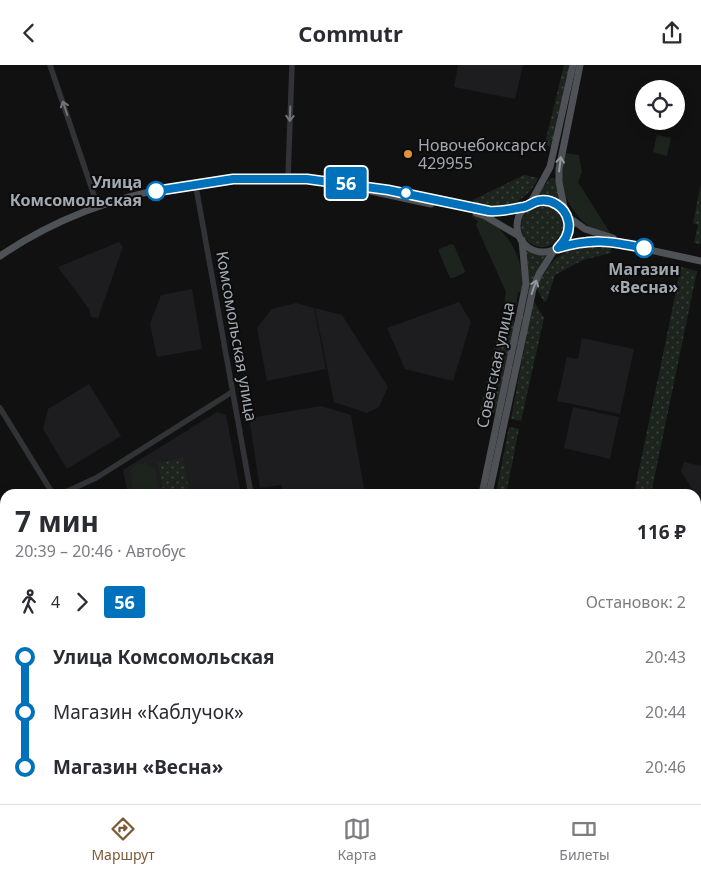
<!DOCTYPE html>
<html lang="ru">
<head>
<meta charset="utf-8">
<style>
	:root { --surface:#fff; --page:#f2f2f3; --text:#2b2b33; --muted:#7c7c81; --line:#e1e1e2; --accent:#7d5a36 }
	body { margin:0; font-family:"Noto Sans",sans-serif; background:var(--page); color:var(--text); height:100vh; display:flex; flex-direction:column; font-size:19px; white-space:nowrap }
	* { box-sizing:border-box; margin:0 }
	p { font-size:16px; color:var(--muted) }
	.icon { flex:none; width:28px; height:28px; fill:none; stroke:currentColor; stroke-width:2; stroke-linecap:round; stroke-linejoin:round }
	.map { position:relative; flex:1; overflow:hidden }
	.side { position:absolute; left:0px; top:424px; width:701px; height:316px; display:flex; flex-direction:column; background:var(--surface); border-radius:15px 15px 0 0; box-shadow:0 2px 12px #0003 }
	.side>* { flex:none }
	.badge { padding:0 10px; border-radius:4px; font-size:18px; line-height:32px }
	.tools { position:absolute; left:635px; top:15px; display:grid; gap:10px }
	.tools a { display:grid; place-items:center; width:50px; height:50px; border-radius:50%; background:var(--surface); box-shadow:0 2px 12px #0003; font-size:25px }
	.map>.badge { position:absolute; translate:-50% -50%; box-shadow:0 0 0 2px #fff }
	.legs { display:flex; align-items:center; gap:8px; height:55px; padding:0 15px; font-size:16px }
	.legs p { margin-inline-start:auto }
	.summary { display:flex; align-items:center; justify-content:space-between; height:85px; padding:0 15px }
	h1 { font-size:28px; font-weight:700; line-height:38px }
	ul { padding:0 15px; list-style:none }
	li { display:flex; align-items:center; gap:18px; height:55px; font-size:19px }
	li i { display:grid; place-items:center; width:8px; height:100%; margin:0 6px; background:currentColor }
	li i::after { content:''; width:12px; height:12px; margin:-6px; border:4px solid; border-radius:50%; background:var(--surface) }
	li p { margin-inline-start:auto }
	li:first-child i { background:linear-gradient(#0000 50%,currentColor 0) }
	li:last-child i { background:linear-gradient(currentColor 50%,#0000 0) }
	header { display:flex; justify-content:space-between; align-items:center; height:65px; padding:0 15px; background:var(--surface); font-size:22px; font-weight:700 }
	.dock { display:flex; justify-content:space-around; align-items:center; height:70px; border-top:1px solid var(--line); background:var(--surface); font-size:14px; color:var(--muted) }
	.dock a { display:grid; justify-items:center; gap:2px }
	.dock .active { color:var(--accent) }
	.map>svg:first-child { display:block }
	.built { fill:#1d1d1f }
	.grass { fill:url(#grass-dots) }
	.green { fill:#1d241d }
	.lines { fill:none; stroke-linecap:round; stroke-linejoin:round }
	.minor { stroke:#323336; stroke-width:5.5 }
	.major { stroke:#4e5155; stroke-width:7 }
	.oneway { stroke:#70747a }
	.oneway2 { stroke:#92979f }
	.line-1-casing { stroke:#fff; stroke-width:11 }
	.line-1 { stroke:#0072bc; stroke-width:8 }
	.poi-dot { fill:#e19339; stroke:#0c0c0d; stroke-width:2 }
	.stop-1-dot { fill:#fff; stroke:#0072bc; stroke-width:2.5 }
	.labels { text-anchor:middle; stroke-width:4; stroke-linejoin:round; paint-order:stroke }
	.poi-label { font-size:16px; fill:#a3a9b1; stroke:#0c0c0d; text-anchor:start }
	.stop-label { font-size:16px; font-weight:bold; fill:#a3a9b1; stroke:#0c0c0d; text-anchor:end }
	.street-label { font-size:16px; fill:#a3a9b1; stroke:#0c0c0d }
</style>
</head>
<body>
<header><svg class="icon" aria-label="back" viewBox="0 0 24 24"><path d="M15 5l-7 7 7 7"/></svg>Commutr<svg class="icon" aria-label="share" viewBox="0 0 24 24"><path d="M12 15V3M7 8l5-5 5 5M5 13v7h14v-7"/></svg></header>
<div class="map">
<svg width="701" height="739" viewBox="0 0 701 739">
	<defs>
		<pattern id="grass-dots" width="8" height="8" patternUnits="userSpaceOnUse" patternTransform="scale(1.25)"><rect width="8" height="8" fill="#1d241d"/><path d="M2 2h.1M6 6h.1" fill="none" stroke="#3b413b" stroke-width="1.8" stroke-linecap="round"/></pattern>
	</defs>
	<rect width="100%" height="100%" fill="#111112"/>
	<!-- built -->
	<g class="built">
		<polygon points="458,0 523,0 515,34 454,22"/>
		<polygon points="119,177 123,182 98,253 91,252 89,244 58,202"/>
		<polygon points="192,224 202,284 157,292 150,259 161,230"/>
		<polygon points="459,237 471,257 453,316 405,304 387,263"/>
		<polygon points="296,238 314,243 326,304 267,316 257,263 272,244"/>
		<polygon points="315,243 342,250 388,322 379,342 367,348 334,337"/>
		<polygon points="582,273 634,284 620,349 557,336 567,292 578,294"/>
		<polygon points="89,319 121,371 67,404 43,364 48,344"/>
		<polygon points="321,341 351,350 365,429 282,429 281,420 260,423 249,353"/>
		<polygon points="573,342 619,352 610,394 564,383"/>
		<polygon points="217,347 226,350 241,429 128,429 123,405"/>
		<polygon points="684,397 701,401 701,437 681,407"/>
	</g>
	<!-- grass -->
	<g class="grass">
		<polygon points="564,0 571,0 553,80 551,82 546,80 545,78"/>
		<path d="M524 110 538 113C532 128 516 141 499 143 490 144 480 141 472 140L473 135Z"/>
		<polygon points="550,113 557,114 561,136 557,138 545,132 539,133 538,130"/>
		<polygon points="701,118 701,179 694,178 698,160 693,158"/>
		<circle cx="542" cy="161" r="21"/>
		<path d="M596 177 611 179V188L583 195 555 210 547 235 544 237 537 224C546 194 567 182 596 177Z"/>
		<polygon points="526,187 546,190 547,192 543,199 508,326 506,326 529,214"/>
		<polygon points="681,202 697,206 651,429 634,429"/>
		<polygon points="533,235 544,253 521,356 511,354"/>
		<polygon points="503,244 506,245 515,258 497,346 492,349 480,346"/>
		<polygon points="509,362 519,364 506,429 496,429"/>
		<polygon points="183,393 189,427 164,429 158,398"/>
	</g>
	<!-- green -->
	<g class="green">
		<polygon points="657,70 671,73 667,91 653,87"/>
		<path d="M566 88 579 90 582 107 578 117 612 171C606 169 599 168 593 164 571 151 549 111 566 88Z"/>
		<path d="M473 149C508 160 525 193 522 227H518L516 242 504 240 506 227 476 160 478 156 472 152Z"/>
		<polygon points="451,179 454,180 465,206 464,208 453,213 450,213 439,187 439,184"/>
		<polygon points="146,398 155,405 159,429 133,429 130,406 136,400"/>
		<polygon points="0,532 5,545 5,629 0,625"/>
		<polygon points="5,640 5,735 515,735 516,739 0,739 0,642"/>
	</g>
	<g class="lines">
		<!-- minor -->
		<g class="minor">
			<polyline points="50,0 98,142"/>
			<polyline points="288,113 292,0"/>
			<polyline points="196,122 251,429"/>
			<polyline points="0,343 53,429"/>
			<polyline points="61,429 96,413 232,327"/>
			<polyline points="696,535 701,536"/>
			<polyline points="0,637 5,635"/>
			<polyline points="310,735 311,739"/>
			<polyline points="518,735 520,739"/>
		</g>
		<!-- major -->
		<g class="major">
			<polyline points="361,124 431,139"/>
			<circle cx="543" cy="161" r="26"/>
			<polyline points="530,139 550,102 573,0"/>
			<polyline points="565,147 559,117 559,104 580,0"/>
			<polyline points="476,148 485,151 519,171"/>
			<polyline points="567,151 585,164 613,173"/>
			<polyline points="558,182 579,177 603,175 701,196"/>
			<path d="M0 191C107 118 245 100 371 122 396 126 421 131 445 137 462 141 480 147 497 147 507 146 517 143 527 141"/>
			<polyline points="482,429 526,219 522,175"/>
			<polyline points="489,429 533,224 539,209 555,184"/>
			<polyline points="546,735 548,739"/>
			<polyline points="556,735 558,739"/>
		</g>
	</g>
	<!-- one-way arrows -->
	<defs><path id="oneway-shaft" d="M-6 0H5M1.5-3L5.5 0L1.5 3" fill="none" stroke-width="1.6" stroke-linecap="round" stroke-linejoin="round" transform="scale(1.25)"/></defs>
	<g class="oneway">
		<use href="#oneway-shaft" transform="translate(65 43) rotate(-108)"/>
		<use href="#oneway-shaft" transform="translate(290 49) rotate(92)"/>
	</g>
	<g class="oneway2">
		<use href="#oneway-shaft" transform="translate(560 99) rotate(-83)"/>
		<use href="#oneway-shaft" transform="translate(534 222) rotate(-71)"/>
	</g>
	<g class="lines">
		<!-- line-1 casing -->
		<g class="line-1-casing">
			<path id="line-1" d="M156 126 233 114H307L388 125 489 146C501 147 512 144 524 142 529 141 533 137 538 136 551 133 565 142 568 155 571 166 566 175 558 183 592 173 610 176 644 183"/>
		</g>
		<!-- line-1 -->
		<use href="#line-1" class="line-1"/>
	</g>
	<!-- markers -->
	<circle class="poi-dot" cx="408" cy="89" r="5"/>
	<g class="stop-1-dot">
		<circle cx="156" cy="126" r="9"/>
		<circle cx="406" cy="128" r="6"/>
		<circle cx="644" cy="183" r="9"/>
	</g>
	<g class="labels">
		<!-- poi labels -->
		<g class="poi-label">
			<text x="418" y="86">Новочебоксарск<tspan x="418" dy="18">429955</tspan></text>
		</g>
		<!-- stop labels -->
		<g class="stop-label">
			<text x="142" y="123">Улица<tspan x="142" dy="18">Комсомольская</tspan></text>
			<text x="644" y="210" text-anchor="middle">Магазин<tspan x="644" dy="18">«Весна»</tspan></text>
		</g>
		<!-- street labels -->
		<g class="street-label">
			<text transform="translate(237 271) rotate(80)" y="6">Комсомольская улица</text>
			<text transform="translate(495 300) rotate(-78)" y="6">Советская улица</text>
		</g>
	</g>
</svg>
<div class="tools">
<a><svg class="icon" aria-label="locate" viewBox="0 0 24 24"><circle cx="12" cy="12" r="6"/><path d="M12 2v4M12 18v4M2 12h4M18 12h4"/></svg></a>
</div>
<b class="badge" style="left:346px;top:118px;background:#0072bc;color:#fff">56</b>
<section class="side">
<div class="summary"><div><h1>7 мин</h1><p>20:39 – 20:46 · Автобус</p></div><b>116 ₽</b></div>
<div class="legs"><svg class="icon" aria-label="walk" viewBox="0 0 24 24"><circle cx="13" cy="4" r="2"/><path d="M13 8l-2 6 4 7M11 14l-3 7M7 12l3-4h3l4 4"/></svg>4<svg class="icon" aria-label="forward" viewBox="0 0 24 24"><path d="M9 5l7 7-7 7"/></svg><b class="badge" style="background:#0072bc;color:#fff">56</b><p>Остановок: 2</p></div>
<ul>
<li><i style="color:#0072bc"></i><b>Улица Комсомольская</b><p>20:43</p></li>
<li><i style="color:#0072bc"></i><span>Магазин «Каблучок»</span><p>20:44</p></li>
<li><i style="color:#0072bc"></i><b>Магазин «Весна»</b><p>20:46</p></li>
</ul>
</section>
</div>
<nav class="dock">
<a class="active"><svg class="icon" aria-label="directions" viewBox="0 0 24 24"><path d="M12 3l9 9-9 9-9-9zM9 14v-3h6M13 9l2 2-2 2"/></svg>Маршрут</a>
<a><svg class="icon" aria-label="map" viewBox="0 0 24 24"><path d="M3 6l6-2 6 2 6-2v14l-6 2-6-2-6 2zM9 4v14M15 6v14"/></svg>Карта</a>
<a><svg class="icon" aria-label="tickets" viewBox="0 0 24 24"><path d="M3 7h18v10H3zM15 7v10"/></svg>Билеты</a>
</nav>
</body>
</html>
